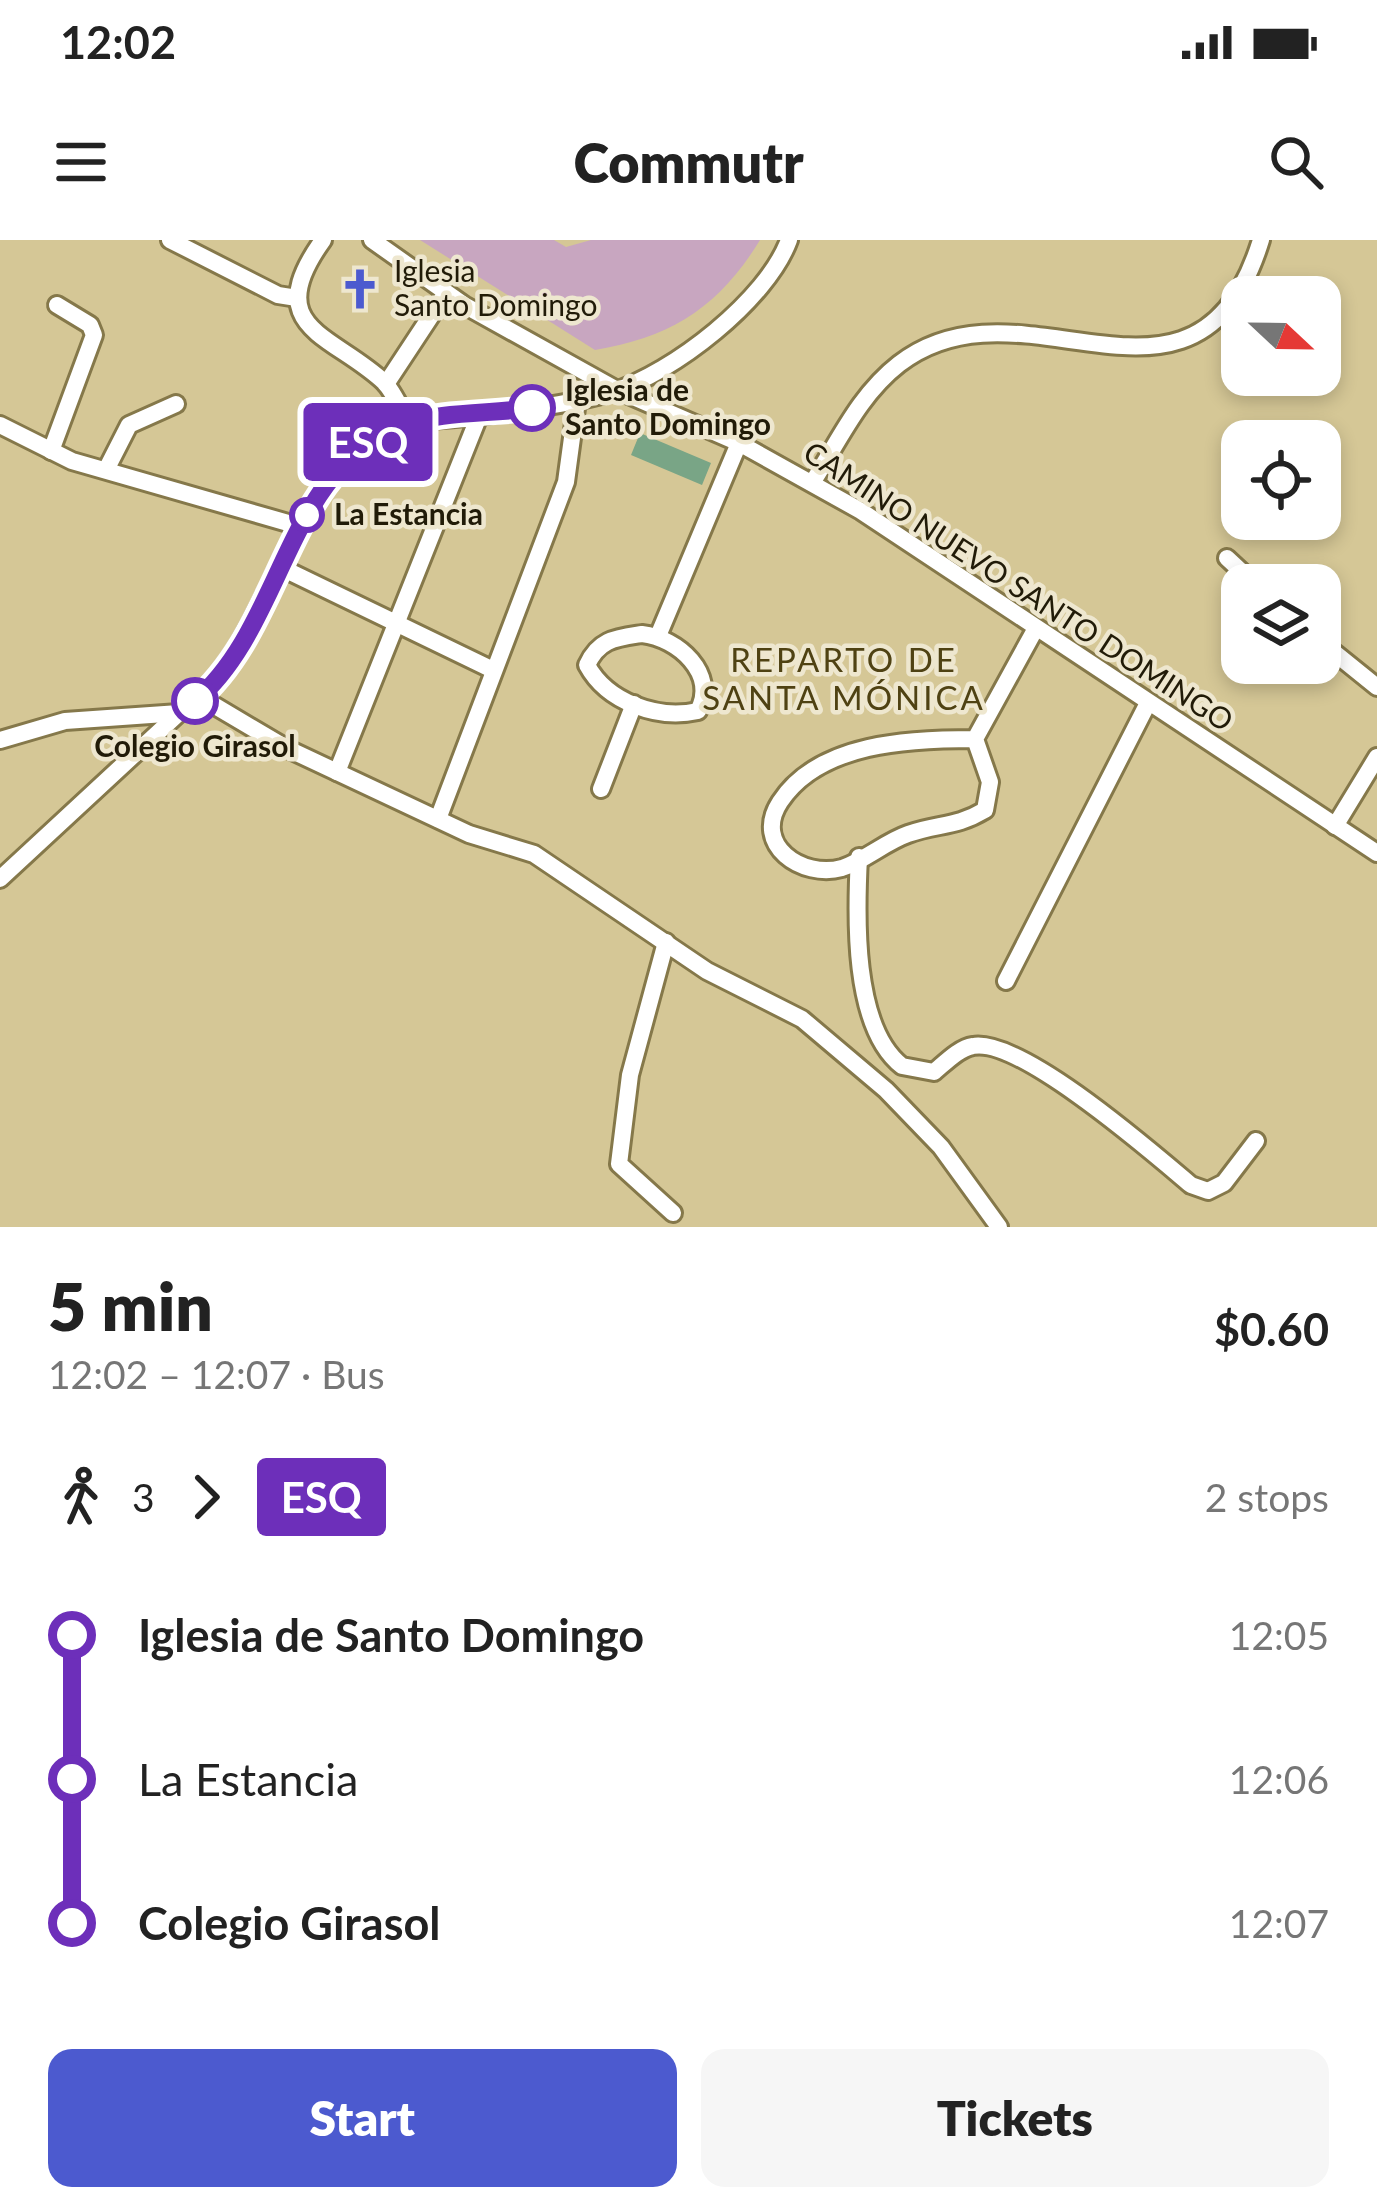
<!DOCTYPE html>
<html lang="en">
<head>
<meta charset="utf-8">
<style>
	:root { --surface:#fff; --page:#f6f6f6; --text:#222; --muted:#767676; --accent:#4c5acf }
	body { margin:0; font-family:Lato,sans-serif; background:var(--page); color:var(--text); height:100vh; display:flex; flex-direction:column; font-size:45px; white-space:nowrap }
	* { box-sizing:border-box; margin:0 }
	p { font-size:39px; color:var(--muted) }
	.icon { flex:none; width:66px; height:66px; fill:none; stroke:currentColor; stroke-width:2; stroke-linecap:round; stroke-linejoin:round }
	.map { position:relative; height:987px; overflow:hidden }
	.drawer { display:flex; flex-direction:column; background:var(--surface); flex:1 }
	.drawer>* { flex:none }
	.badge { padding:0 24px; border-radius:9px; font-size:42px; line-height:78px }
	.needle { width:78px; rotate:112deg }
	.buttons { position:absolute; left:1221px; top:36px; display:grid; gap:24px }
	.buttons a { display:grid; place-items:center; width:120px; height:120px; border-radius:24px; background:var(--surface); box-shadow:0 6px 18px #0003; font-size:60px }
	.map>.badge { position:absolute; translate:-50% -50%; box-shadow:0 0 0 6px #fff }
	.legs { display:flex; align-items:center; gap:18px; height:132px; padding:0 48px; font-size:39px }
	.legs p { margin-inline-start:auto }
	.head { display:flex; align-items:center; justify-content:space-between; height:204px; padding:0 48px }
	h1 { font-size:66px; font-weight:800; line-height:90px }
	.action { display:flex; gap:24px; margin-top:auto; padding:24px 48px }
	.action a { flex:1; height:138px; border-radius:24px; background:var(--accent); color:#fff; font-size:48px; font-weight:800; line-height:138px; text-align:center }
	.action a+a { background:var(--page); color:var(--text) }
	ul { padding:0 48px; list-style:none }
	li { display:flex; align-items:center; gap:42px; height:144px; font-size:45px }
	li i { display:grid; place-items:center; width:18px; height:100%; margin:0 15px; background:currentColor }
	li i::after { content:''; width:30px; height:30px; margin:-15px; border:9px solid; border-radius:50%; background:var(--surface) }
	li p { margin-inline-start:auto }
	li:first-child i { background:linear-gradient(#0000 50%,currentColor 0) }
	li:last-child i { background:linear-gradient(currentColor 50%,#0000 0) }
	.status { display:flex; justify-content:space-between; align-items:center; height:84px; padding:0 60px; background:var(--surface); direction:ltr }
	.status svg { height:33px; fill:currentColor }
	header { display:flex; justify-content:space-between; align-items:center; height:156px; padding:0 48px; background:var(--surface); font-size:54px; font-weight:800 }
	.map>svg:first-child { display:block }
	.green { fill:#c8a6c0 }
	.building { fill:#79a586 }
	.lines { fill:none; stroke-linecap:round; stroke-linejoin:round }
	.minor-casing { stroke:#85784a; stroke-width:22 }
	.minor { stroke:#fff; stroke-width:16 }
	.line-1-casing { stroke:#fff; stroke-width:27 }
	.line-1 { stroke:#6d2fba; stroke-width:18 }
	.stop-1-dot { fill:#fff; stroke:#6d2fba; stroke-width:6 }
	.labels { text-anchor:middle; stroke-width:9; stroke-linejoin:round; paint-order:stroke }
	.poi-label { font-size:30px; fill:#211b08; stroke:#eee7cf; text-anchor:start }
	.stop-label { font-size:30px; font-weight:bold; fill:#211b08; stroke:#eee7cf; text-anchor:start }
	.street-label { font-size:30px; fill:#211b08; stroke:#eee7cf }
	.neighbourhood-label { font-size:33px; letter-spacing:3px; fill:#4f4213; stroke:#eee7cf }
</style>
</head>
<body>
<div class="status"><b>12:02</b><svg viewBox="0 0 49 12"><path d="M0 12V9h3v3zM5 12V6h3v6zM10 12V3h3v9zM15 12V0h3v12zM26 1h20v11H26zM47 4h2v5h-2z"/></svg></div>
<header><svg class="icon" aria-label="menu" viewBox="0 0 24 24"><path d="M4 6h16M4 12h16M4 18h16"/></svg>Commutr<svg class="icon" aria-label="search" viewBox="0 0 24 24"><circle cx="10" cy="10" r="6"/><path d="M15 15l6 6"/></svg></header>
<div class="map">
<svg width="1377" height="987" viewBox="0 0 1377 987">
	<rect width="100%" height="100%" fill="#d5c796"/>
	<!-- green -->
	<path class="green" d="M420 0H554L566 7 591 0H760C719 67 672 97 595 110Z"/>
	<!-- building -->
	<polygon class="building" points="640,193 711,223 702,245 631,215"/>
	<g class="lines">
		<!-- minor casing -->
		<g class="minor-casing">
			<g id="minor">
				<polyline points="170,0 278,55 297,58"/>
				<path d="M323 0C259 89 333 94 384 142 394 152 401 170 408 182"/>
				<polyline points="372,0 464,65 617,150 739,203 861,271 1377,613"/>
				<polyline points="386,144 446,53"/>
				<polyline points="0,185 72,221 302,287"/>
				<polyline points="51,211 94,95 90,85 57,65"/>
				<polyline points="106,230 129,185 176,164"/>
				<path d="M812 243C839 201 859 155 899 124 1024 27 1196 210 1261 0"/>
				<polyline points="1227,318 1256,345"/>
				<polyline points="282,328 493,430"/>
				<path d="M642 394C678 398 718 434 698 471 657 480 607 462 587 425 599 399 616 398 642 394Z"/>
				<polyline points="658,396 739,203"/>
				<polyline points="1320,401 1377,447"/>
				<polyline points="200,457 286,508 469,594 534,614 707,731 802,779 886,850 941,907 999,987"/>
				<path d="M975 499C911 499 819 502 780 562 752 605 802 639 842 628 864 621 885 602 908 594 938 583 955 588 985 570L990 542 975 499 1036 388"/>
				<path d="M0 500 65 481 179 473C274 403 278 261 371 199 405 176 447 181 486 175 528 169 572 164 612 152 673 133 767 60 789 0"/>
				<polyline points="337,532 479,176"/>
				<polyline points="601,549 634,464"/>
				<polyline points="438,579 566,242 577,161"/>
				<polyline points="1335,586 1377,517"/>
				<path d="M859 617C856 674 852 787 902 826L934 832C945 823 959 808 973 806 1020 797 1153 913 1191 945L1208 951 1224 943 1256 901"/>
				<polyline points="0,639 178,474"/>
				<polyline points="666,702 630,835 619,924 673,973"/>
				<polyline points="1006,741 1148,463"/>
			</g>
		</g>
		<!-- minor -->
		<use href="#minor" class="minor"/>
	</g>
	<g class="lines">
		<!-- line-1 casing -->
		<g class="line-1-casing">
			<path id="line-1" d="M195 461C285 385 285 228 403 185 440 171 492 174 532 168"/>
		</g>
		<!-- line-1 -->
		<use href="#line-1" class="line-1"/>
	</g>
	<!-- icons -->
	<defs>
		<g id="church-bare" transform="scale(3.24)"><path d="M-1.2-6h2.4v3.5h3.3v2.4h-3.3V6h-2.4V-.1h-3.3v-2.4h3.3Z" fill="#4c5acf" stroke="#eee7cf" stroke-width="2.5" paint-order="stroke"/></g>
	</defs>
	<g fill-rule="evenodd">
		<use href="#church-bare" x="360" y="49"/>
	</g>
	<!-- markers -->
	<g class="stop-1-dot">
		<circle cx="532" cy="168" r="21"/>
		<circle cx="307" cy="275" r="15"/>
		<circle cx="195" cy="461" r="21"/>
	</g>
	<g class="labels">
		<!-- poi labels -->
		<g class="poi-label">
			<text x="394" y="42">Iglesia<tspan x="394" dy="34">Santo Domingo</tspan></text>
		</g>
		<!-- stop labels -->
		<g class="stop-label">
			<text x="565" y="161">Iglesia de<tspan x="565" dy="34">Santo Domingo</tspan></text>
			<text x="334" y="285">La Estancia</text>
			<text x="195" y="517" text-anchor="middle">Colegio Girasol</text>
		</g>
		<!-- street labels -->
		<g class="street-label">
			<text transform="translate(1018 347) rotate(33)" y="10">CAMINO NUEVO SANTO DOMINGO</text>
		</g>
		<!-- neighbourhood labels -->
		<g class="neighbourhood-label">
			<text x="844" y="432">REPARTO DE<tspan x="844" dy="38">SANTA MÓNICA</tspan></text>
		</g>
	</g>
</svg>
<div class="buttons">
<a><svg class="needle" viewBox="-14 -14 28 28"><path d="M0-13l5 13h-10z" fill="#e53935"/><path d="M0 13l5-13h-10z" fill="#767676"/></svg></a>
<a><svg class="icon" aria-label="locate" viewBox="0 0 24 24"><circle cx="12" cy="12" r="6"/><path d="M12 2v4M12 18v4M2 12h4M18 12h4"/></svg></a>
<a><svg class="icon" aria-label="layers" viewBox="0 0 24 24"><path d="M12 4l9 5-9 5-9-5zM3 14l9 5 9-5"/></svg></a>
</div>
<b class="badge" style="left:368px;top:202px;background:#6d2fba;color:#fff">ESQ</b>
</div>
<section class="drawer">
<div class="head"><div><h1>5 min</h1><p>12:02 – 12:07 · Bus</p></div><b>$0.60</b></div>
<div class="legs"><svg class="icon" aria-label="walk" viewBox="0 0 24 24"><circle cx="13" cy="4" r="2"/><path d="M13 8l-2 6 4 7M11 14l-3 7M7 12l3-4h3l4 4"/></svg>3<svg class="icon" aria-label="forward" viewBox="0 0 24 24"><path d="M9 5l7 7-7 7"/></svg><b class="badge" style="background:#6d2fba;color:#fff">ESQ</b><p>2 stops</p></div>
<ul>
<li><i style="color:#6d2fba"></i><b>Iglesia de Santo Domingo</b><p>12:05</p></li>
<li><i style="color:#6d2fba"></i><span>La Estancia</span><p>12:06</p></li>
<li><i style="color:#6d2fba"></i><b>Colegio Girasol</b><p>12:07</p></li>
</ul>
<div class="action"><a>Start</a><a>Tickets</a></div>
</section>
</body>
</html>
